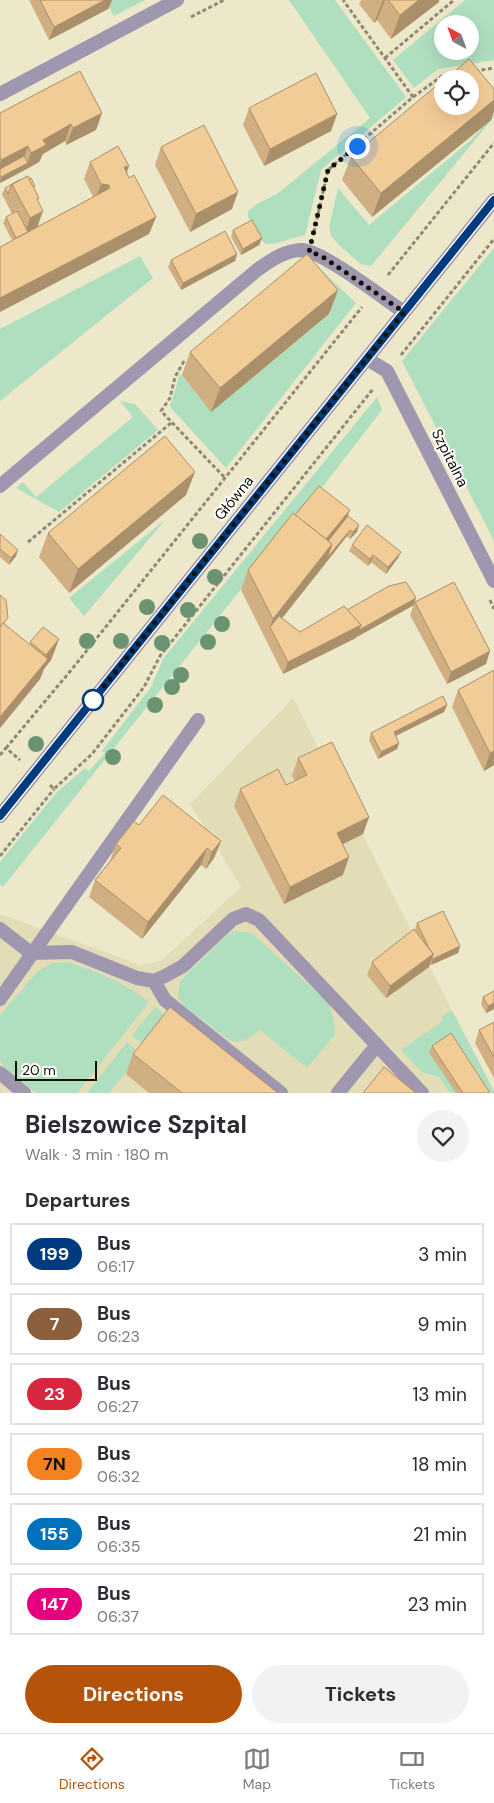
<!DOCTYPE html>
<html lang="en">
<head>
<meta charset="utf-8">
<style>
	:root { --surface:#fff; --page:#f2f2f3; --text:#2b2b33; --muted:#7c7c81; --line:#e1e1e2; --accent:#b45309 }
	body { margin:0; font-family:"DM Sans",sans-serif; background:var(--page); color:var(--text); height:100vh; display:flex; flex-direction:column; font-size:19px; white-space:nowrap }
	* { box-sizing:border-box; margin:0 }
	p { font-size:16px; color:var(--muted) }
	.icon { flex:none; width:28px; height:28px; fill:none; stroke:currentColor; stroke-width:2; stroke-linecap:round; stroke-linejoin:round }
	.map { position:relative; height:1093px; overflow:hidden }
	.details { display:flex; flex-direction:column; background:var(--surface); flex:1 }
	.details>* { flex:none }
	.badge { padding:0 10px; border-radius:16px; font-size:18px; line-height:32px }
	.needle { width:32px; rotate:319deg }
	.tools { position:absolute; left:434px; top:15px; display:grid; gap:10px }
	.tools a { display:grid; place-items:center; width:45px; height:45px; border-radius:50%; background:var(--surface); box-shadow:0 5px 20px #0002; font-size:25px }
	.scale { position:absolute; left:15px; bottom:12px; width:82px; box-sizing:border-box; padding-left:5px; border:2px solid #141207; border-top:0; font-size:14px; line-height:18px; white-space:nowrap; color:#141207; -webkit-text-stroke:4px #fff; paint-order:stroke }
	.you { position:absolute; width:25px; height:25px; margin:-12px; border:4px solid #fff; border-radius:50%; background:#1a73e8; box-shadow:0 0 0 8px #1a73e833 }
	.map>.badge { position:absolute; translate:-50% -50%; box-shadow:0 0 0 2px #fff }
	h2 { padding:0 25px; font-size:19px; line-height:45px }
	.round { display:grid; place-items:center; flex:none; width:52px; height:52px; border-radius:26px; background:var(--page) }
	.headline { display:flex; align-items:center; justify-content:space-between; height:85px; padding:0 25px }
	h1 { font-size:24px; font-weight:700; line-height:38px }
	.action { display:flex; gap:10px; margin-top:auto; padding:10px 25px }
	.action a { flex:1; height:58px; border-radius:30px; background:var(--accent); color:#fff; font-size:20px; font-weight:700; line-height:58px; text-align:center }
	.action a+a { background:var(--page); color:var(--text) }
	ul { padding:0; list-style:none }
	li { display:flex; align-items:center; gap:15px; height:62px; margin:0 10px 8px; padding:0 15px; border:2px solid var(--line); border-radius:0px }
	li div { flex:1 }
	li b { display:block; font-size:19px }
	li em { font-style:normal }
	li .badge { min-width:55px; font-weight:700; text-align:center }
	.menu { display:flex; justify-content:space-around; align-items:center; height:70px; border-top:1px solid var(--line); background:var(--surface); font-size:14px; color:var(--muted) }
	.menu a { display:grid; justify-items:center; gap:2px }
	.menu .current { color:var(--accent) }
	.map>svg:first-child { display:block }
	.built { fill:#e3ddb7 }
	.green { fill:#b0dfc0; fill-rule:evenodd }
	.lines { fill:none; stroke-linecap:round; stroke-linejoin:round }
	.path { stroke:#8e8a75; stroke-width:3; stroke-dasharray:4 2.5; stroke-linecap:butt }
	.service { stroke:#9f96af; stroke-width:14 }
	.minor { stroke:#9f96af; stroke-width:14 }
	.tertiary { stroke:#9f96af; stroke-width:14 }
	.tree { fill:#6b9271 }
	.wall { fill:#d0af82 }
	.shaded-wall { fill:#a98f6a }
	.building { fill:#f2cc97; stroke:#a98f6a }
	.line-casing { stroke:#fff; stroke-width:11 }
	.line { stroke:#003b80; stroke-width:8 }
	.walk { stroke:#141207; stroke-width:5; stroke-dasharray:0 9 }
	.stop-dot { fill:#fff; stroke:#003b80; stroke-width:2.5 }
	.labels { text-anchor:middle; stroke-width:4; stroke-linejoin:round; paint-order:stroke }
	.street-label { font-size:15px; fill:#141207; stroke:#fff }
</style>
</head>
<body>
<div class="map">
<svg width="494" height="1093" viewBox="0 0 494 1093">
	<rect width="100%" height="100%" fill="#ede8ca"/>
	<!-- built -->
	<polygon class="built" points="293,698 494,1093 0,1093 0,914 141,965 161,961 241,887 190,804"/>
	<!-- green -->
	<g class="green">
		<polygon points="105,0 145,0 114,16"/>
		<polygon points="289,0 335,0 406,97 321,170 305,235 273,244 266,244 261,240 248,217 248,211 257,204 277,194 370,118"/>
		<path d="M465 0H494V60L438 69 414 88 393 60ZM442 24H470V51H442Z"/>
		<polygon points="494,114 494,117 371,266 361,264 341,247 331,236 329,227 338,188 369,225 471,140"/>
		<polygon points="494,248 494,541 402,361"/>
		<polygon points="140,256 153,278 0,401 0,329"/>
		<polygon points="318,267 356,303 226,468 170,407 180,373 212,411 331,313"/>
		<polygon points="377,397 382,410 314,498 3,887 0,884 0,862 57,792 85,768 89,771 105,753 102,751 151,687 163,659"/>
		<polygon points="120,401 135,404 158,430 59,512 16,488 23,482 36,497 133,417"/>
		<polygon points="166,519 84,616 69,598"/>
		<path d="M235 931 246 932 254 935 329 1003 334 1022 335 1035 307 1068 260 1030C249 1038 243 1045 229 1040L184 1006 178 998 179 987 181 980 227 935Z"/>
		<path d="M66 962C95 970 125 983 149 1002L77 1093H36L4 1066 0 1061V1015L38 971 53 963Z"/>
		<polygon points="155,1007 223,1060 145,1046 132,1035"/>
		<polygon points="452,1010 494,1091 494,1093 450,1093 439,1077 422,1072 401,1050 443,1021 441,1017"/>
		<polygon points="127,1042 141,1054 109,1093 87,1093"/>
	</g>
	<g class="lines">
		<!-- path -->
		<g class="path">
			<polyline points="191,17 224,0"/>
			<polyline points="385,58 454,0"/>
			<polyline points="475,71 494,68"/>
			<polyline points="413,97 442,76 454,74"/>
			<polyline points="314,232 328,170 413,97 343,0"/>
			<polyline points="388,275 494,143"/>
			<polyline points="401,355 494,239"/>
			<polyline points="184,361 175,377 170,398 161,411 225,478"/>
			<polyline points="28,542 171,423"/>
			<polyline points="490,600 494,609"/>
			<polyline points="6,748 72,669 362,307"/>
			<polyline points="0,755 6,748 20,760"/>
			<polyline points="50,785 54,789 92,754 144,687 160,656 373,389"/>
			<polyline points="0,856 54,789"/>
		</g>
		<!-- service -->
		<g class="service">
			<path d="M0 486 257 270C270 261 285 250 302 250 323 251 384 299 404 312"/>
			<polyline points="0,929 31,953 72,952 137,978 154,981 165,976 183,966 233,919 246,914 259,920 422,1093"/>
			<polyline points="154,981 165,1000 281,1093"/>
			<polyline points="0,999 198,720"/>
			<polyline points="0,1073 24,1093"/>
			<polyline points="338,1093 377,1045"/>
		</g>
		<!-- minor -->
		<g class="minor">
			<polyline points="0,94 177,0"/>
			<polyline points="367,359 387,371 494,581"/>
		</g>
		<!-- tertiary -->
		<polyline class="tertiary" points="0,816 494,200"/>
	</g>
	<!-- trees -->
	<g class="tree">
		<circle cx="200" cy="541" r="8"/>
		<circle cx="215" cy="577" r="8"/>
		<circle cx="147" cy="607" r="8"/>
		<circle cx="188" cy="610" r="8"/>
		<circle cx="222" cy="624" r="8"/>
		<circle cx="87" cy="641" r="8"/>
		<circle cx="121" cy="641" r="8"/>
		<circle cx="208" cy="642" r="8"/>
		<circle cx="162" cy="643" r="8"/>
		<circle cx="181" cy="675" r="8"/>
		<circle cx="172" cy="687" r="8"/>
		<circle cx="155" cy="705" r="8"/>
		<circle cx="36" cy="744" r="8"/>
		<circle cx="113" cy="757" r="8"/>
	</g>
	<!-- wall -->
	<g class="wall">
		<polygon points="29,0 112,0 108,9 49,40"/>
		<polygon points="361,0 439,0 439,2 391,39 377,20 374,23 359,4"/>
		<polygon points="494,89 494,111 491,120 372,217 342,180 351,157"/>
		<polygon points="249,108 337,114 331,131 264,166 243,125"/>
		<polygon points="0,113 102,113 96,130 66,145 65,141 43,154 39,162 0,183"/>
		<polygon points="161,147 232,209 190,232 155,165"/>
		<polygon points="90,162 127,172 129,178 156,217 149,234 12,240 3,223 6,217 12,214 2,194 5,188 28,176 39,198 38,200 37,227 93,197 84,179"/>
		<polygon points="233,230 262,238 259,245 241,255 231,237"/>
		<polygon points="237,254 235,261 181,290 168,267 171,260"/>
		<polygon points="338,290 329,314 211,412 182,375 190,352"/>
		<polygon points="186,495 69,593 39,557 48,533"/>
		<polygon points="295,515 348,516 357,532 350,539 347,536 282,618 300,632 347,610 414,605 356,637 356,638 283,674 241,590 248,570"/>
		<polygon points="0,534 16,556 9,565 0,557"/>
		<polygon points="352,545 398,558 386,574 371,562 368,566 349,551"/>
		<polygon points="0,595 5,625 30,645 30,642 59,639 51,660 44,669 40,679 0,728"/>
		<polygon points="415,602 486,664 447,684 410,615"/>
		<polygon points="494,670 494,765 484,771 452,707 458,690"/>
		<polygon points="447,705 444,712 396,736 399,743 397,749 378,759 369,740 371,733"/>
		<polygon points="298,758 369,817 363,834 343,844 343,875 284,904 234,806 240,789 286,785 295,781 292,776"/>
		<polygon points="139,825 221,841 214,858 206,869 201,865 142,939 89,897 95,880 110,861 116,844"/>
		<polygon points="417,923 460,946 458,953 431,965 430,964 429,967 386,998 367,975 372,962 416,932 415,930"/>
		<polygon points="494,991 494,1009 486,1013 481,1004 483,997"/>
		<polygon points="494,1022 494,1078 475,1043 479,1030"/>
		<polygon points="432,1046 490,1093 456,1093 429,1052"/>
		<polygon points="133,1054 278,1093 149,1093 126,1074"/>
	</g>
	<!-- shaded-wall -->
	<g class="shaded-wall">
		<polygon points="105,0 112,0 108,9 49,40 54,27"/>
		<polygon points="383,0 385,0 377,20 374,23"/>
		<polygon points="419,0 439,0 439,2 391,39 400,15"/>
		<polygon points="494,100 494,111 491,120 372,217 381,193"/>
		<polygon points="102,113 96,130 66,145 73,128"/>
		<polygon points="337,114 331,131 264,166 270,149"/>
		<polygon points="71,124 65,141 43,154 39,162 25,170 31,153 43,140"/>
		<polygon points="28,146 22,163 0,174 0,163 1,160"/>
		<polygon points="28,163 25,170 0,183 1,177"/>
		<polygon points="129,166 123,183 124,167"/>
		<polygon points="101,184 109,185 102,202 95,201"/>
		<polygon points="238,192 232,209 190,232 196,214"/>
		<polygon points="43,211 37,228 24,236 30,218"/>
		<polygon points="156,217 149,234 0,312 0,298"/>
		<polygon points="262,238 259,245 241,255 243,249"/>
		<polygon points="237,254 235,261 181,290 183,283"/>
		<polygon points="338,290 329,314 211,412 220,388"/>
		<polygon points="195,472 186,495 69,593 78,569"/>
		<polygon points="350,510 345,523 321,553 321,546"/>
		<polygon points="359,525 357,532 350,539 353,532"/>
		<polygon points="350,530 347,536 325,564 327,558"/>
		<polygon points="332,544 325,564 272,631 270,627 265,639 273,619"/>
		<polygon points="18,550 16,556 9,565 11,558"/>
		<polygon points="401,552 398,558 386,574 388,567"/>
		<polygon points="373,555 371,562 368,566 370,559"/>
		<polygon points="416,598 414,605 357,637 359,630"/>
		<polygon points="361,625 356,638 283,674 288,662"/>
		<polygon points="59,639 51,660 44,669 40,679 0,728 0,717 43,665 46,655"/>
		<polygon points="490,651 486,664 447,684 451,672"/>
		<polygon points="447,705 444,712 391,738 394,732"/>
		<polygon points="399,743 397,749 378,759 381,752"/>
		<polygon points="494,751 494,765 484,771 490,753"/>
		<polygon points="369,817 363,834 331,850 337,833"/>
		<polygon points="221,841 214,858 206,869 212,852"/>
		<polygon points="207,848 201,865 142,939 148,922"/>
		<polygon points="349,857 343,875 284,904 290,887"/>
		<polygon points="460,946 458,953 431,965 433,959"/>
		<polygon points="433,954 429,967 386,998 390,986"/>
		<polygon points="494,1003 494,1009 486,1013 488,1006"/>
	</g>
	<!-- building -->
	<g class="building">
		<polygon points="40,0 105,0 54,27"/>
		<polygon points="388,0 419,0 400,15"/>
		<polygon points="469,59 494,89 494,100 381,193 351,157 442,81 442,106 470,106 470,79 446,79"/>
		<polygon points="80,71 102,113 73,128 71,124 43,140 46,145 31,153 28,146 1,160 0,157 0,113"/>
		<polygon points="316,73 337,114 270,149 249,108"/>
		<polygon points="204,125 238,192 196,214 161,147"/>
		<polygon points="118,146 129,166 124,167 129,178 134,175 156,217 0,298 0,247 110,188 109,185 101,184 90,162"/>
		<polygon points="24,156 28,163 1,177 0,175 0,169"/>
		<polygon points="28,176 39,198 37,199 43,211 30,218 12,184"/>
		<polygon points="31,178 35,186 33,187 29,179"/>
		<polygon points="20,180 12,184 8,194 5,188"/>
		<polygon points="17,211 28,232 16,238 6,217"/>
		<polygon points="252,220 262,238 243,249 233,230"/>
		<polygon points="225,231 237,254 183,283 171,260"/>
		<polygon points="307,254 338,290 220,388 190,352"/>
		<polygon points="165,436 195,472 78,569 48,533"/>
		<polygon points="319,486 350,510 326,539 295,515"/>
		<polygon points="293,513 332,544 273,619 248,570"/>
		<polygon points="348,516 359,525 353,532 350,530 327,558 332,544 328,541"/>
		<polygon points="367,525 401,552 388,567 373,555 370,559 352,545"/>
		<polygon points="0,534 18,550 11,558 0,549"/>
		<polygon points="406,582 416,598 359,630 361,625 347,610 389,586"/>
		<polygon points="454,582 490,651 451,672 415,602"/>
		<polygon points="0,595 6,600 8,618 0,627"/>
		<polygon points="344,606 361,625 288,662 270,627 279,616 300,632"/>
		<polygon points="3,623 48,659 0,717 0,627"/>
		<polygon points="43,627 59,639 46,655 30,642"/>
		<polygon points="494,670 494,751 490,753 458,690"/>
		<polygon points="443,696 447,705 394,732 399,743 381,752 371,733"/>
		<polygon points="332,742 369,817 337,833 349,857 290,887 240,789 278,769 286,785 307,775 298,758"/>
		<polygon points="163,795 221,841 212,852 207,848 148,922 95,880 121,848 116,844 134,821 139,825"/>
		<polygon points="443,911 460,946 433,959 432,957 433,954 429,948 417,923"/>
		<polygon points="414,929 433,954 390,986 372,962"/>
		<polygon points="494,991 494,1003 488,1006 483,997"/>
		<polygon points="170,1007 278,1093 182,1093 133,1054"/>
		<polygon points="494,1022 494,1057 479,1030"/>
		<polygon points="451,1033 490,1093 463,1093 432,1046"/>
		<polygon points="384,1067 416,1093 363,1093"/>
	</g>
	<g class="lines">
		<!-- line casing -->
		<g class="line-casing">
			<polyline id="line" points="0,816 494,200"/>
		</g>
		<!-- line -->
		<use href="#line" class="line"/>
		<!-- walk -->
		<polyline class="walk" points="93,700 404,312 320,255 309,252 328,170 357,146"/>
	</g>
	<!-- markers -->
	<circle class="stop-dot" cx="93" cy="700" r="10"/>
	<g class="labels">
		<!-- street labels -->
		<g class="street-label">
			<text transform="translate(450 458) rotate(63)" y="5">Szpitalna</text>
			<text transform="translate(234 498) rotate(-51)" y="5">Główna</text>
		</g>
	</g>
</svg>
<div class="tools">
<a><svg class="needle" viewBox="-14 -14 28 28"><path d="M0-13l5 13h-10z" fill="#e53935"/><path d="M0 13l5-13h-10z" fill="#7c7c81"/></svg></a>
<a><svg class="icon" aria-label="locate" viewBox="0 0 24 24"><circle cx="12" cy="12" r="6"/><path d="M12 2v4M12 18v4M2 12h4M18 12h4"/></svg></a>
</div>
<div class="scale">20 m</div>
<div class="you" style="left:357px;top:146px"></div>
</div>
<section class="details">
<div class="headline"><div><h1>Bielszowice Szpital</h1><p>Walk · 3 min · 180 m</p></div><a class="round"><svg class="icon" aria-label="heart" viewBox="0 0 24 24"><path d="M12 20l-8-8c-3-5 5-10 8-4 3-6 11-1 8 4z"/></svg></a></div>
<h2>Departures</h2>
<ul>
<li><span class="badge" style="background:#003b80;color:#fff">199</span><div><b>Bus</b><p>06:17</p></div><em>3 min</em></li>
<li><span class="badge" style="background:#8b5e3c;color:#fff">7</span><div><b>Bus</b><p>06:23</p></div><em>9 min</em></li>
<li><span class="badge" style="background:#d7263d;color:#fff">23</span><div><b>Bus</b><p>06:27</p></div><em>13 min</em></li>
<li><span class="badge" style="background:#f58220;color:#111">7N</span><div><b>Bus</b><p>06:32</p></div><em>18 min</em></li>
<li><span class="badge" style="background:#0072bc;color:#fff">155</span><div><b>Bus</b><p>06:35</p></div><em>21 min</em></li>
<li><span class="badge" style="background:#e6007e;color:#fff">147</span><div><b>Bus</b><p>06:37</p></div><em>23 min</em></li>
</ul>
<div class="action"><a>Directions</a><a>Tickets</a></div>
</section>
<nav class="menu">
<a class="current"><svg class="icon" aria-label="directions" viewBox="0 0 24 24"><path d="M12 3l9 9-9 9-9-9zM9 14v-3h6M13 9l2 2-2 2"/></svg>Directions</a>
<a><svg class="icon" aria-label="map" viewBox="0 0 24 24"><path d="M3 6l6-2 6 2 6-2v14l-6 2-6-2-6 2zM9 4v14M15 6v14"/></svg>Map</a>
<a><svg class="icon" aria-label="tickets" viewBox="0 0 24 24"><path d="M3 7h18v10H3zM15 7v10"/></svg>Tickets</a>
</nav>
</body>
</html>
